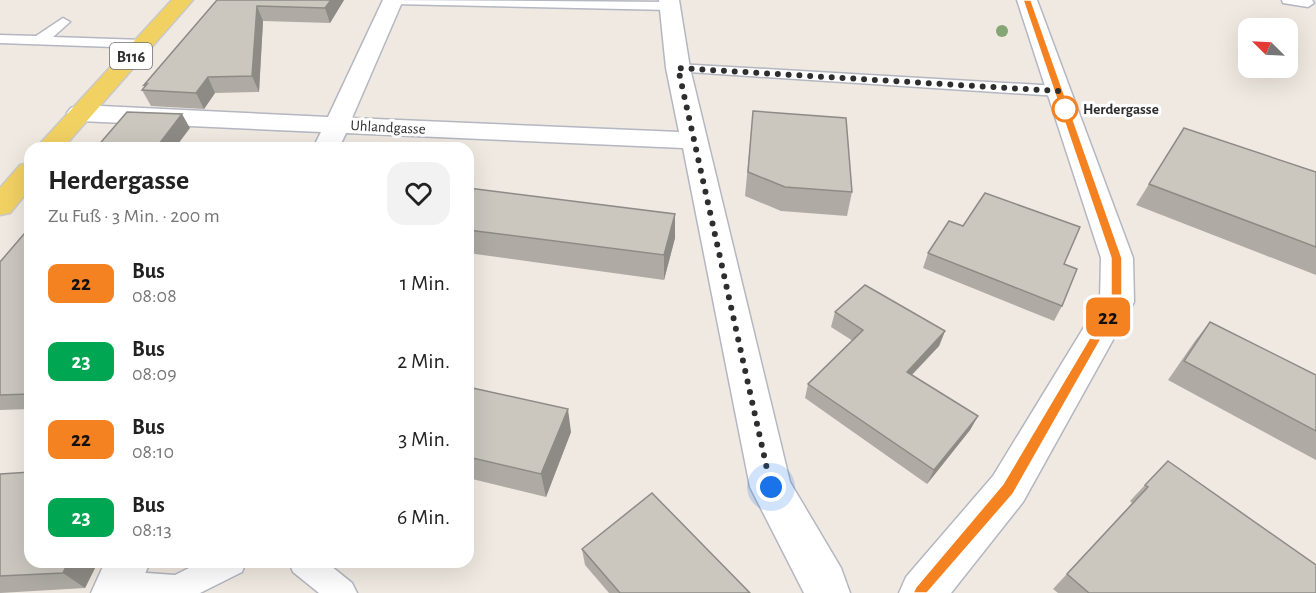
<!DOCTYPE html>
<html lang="de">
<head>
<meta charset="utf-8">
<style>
	:root { --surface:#fff; --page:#f2f2f2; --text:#222; --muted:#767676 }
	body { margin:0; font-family:"Alegreya Sans",sans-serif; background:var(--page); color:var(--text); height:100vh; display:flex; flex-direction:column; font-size:22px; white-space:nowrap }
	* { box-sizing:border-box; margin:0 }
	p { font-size:20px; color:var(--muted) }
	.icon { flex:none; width:33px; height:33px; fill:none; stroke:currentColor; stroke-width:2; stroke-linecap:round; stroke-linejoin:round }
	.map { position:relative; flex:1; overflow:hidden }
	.panel { position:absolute; left:24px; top:142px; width:450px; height:426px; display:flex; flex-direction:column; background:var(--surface); border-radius:18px; box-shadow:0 6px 24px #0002 }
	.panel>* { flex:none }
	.badge { padding:0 12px; border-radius:9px; font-size:21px; line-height:39px }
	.needle { width:39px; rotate:294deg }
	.fabs { position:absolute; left:1238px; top:18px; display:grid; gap:12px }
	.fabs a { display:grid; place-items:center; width:60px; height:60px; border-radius:12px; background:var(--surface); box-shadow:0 6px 24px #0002; font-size:30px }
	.you { position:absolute; width:30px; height:30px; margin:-15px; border:4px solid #fff; border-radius:50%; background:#1a73e8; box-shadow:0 0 0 9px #1a73e833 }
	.map>.badge { position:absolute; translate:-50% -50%; box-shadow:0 0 0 3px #fff }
	.round { display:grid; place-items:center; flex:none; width:63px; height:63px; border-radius:18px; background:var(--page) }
	.headline { display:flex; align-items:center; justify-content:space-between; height:102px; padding:0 24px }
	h1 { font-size:28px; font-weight:700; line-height:45px }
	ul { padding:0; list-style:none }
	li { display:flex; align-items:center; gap:18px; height:78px; padding:0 24px }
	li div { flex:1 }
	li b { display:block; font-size:22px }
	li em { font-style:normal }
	li .badge { min-width:66px; font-weight:700; text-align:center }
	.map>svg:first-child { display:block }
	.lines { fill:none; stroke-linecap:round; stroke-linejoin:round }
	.service-casing { stroke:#b4b7c1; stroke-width:3 }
	.minor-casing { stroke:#b4b7c1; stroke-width:3 }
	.primary-casing { stroke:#c9c9c9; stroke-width:3 }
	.service { fill:#fff; fill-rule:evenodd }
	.minor { fill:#fff; fill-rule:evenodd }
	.primary { fill:#f2d163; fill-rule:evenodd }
	.tree { fill:#84a574 }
	.wall { fill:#afaba4 }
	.shaded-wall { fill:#8e8b86 }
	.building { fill:#cbc7bf; stroke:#8e8b86; stroke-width:1.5 }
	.line { fill:#f58220; stroke:#fff; stroke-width:1.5 }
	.walk { stroke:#2e2e2e; stroke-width:6; stroke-dasharray:0 10.8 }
	.stop-dot { fill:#fff; stroke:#f58220; stroke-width:3 }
	.labels { text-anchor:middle; stroke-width:6; stroke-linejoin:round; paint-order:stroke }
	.far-stop-label { font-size:15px; font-weight:bold; fill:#2e2e2e; stroke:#fff; text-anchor:start }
	.far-street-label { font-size:15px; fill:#2e2e2e; stroke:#fff }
	.shield { fill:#fff; stroke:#6d6d6d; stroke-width:1.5 }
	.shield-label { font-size:16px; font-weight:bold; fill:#2e2e2e }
</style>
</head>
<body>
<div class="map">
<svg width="1316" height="593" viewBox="0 0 1316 593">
	<rect width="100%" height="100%" fill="#efe9e1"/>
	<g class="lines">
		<!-- service casing -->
		<g class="service-casing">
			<g id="service">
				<polygon points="387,0 670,2 676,6 670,10 393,4"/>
				<polygon points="1282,0 1312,0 1314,3 1308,7 1283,3"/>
				<polygon points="63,18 70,22 53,37 143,40 150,44 143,48 0,43 0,35 36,36"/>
				<polygon points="678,64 1058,86 1066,91 1058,96 673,71 671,68"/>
				<polygon points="201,562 246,562 242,572 200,593 107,593 104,585 108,575 118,571 175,575"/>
				<polygon points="289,562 326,562 352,583 357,593 319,593 293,572"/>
			</g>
		</g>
		<!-- minor casing -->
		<g class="minor-casing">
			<g id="minor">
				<polygon points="383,0 403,0 352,118 679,132 666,68 659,0 679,0 690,68 790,482 841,568 850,593 804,593 750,487 683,148 346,133 339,148 313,148 321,132 80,121 71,118 67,113 71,108 80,105 328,117"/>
				<polygon points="1017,0 1037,0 1133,258 1134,302 1023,502 951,593 899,593 906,577 993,476 1100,301 1101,258"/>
				<polygon points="105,562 150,562 137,593 91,593"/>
			</g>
		</g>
		<!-- primary casing -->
		<g class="primary-casing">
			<g id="primary">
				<polygon points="172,0 193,0 63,148 36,148"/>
				<polygon points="30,163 30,189 10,213 0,215 0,188 20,165"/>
			</g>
		</g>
		<!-- service -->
		<use href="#service" class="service"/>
		<!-- minor -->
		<use href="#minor" class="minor"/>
		<!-- primary -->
		<use href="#primary" class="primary"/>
	</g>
	<!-- trees -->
	<circle class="tree" cx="1002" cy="31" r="6"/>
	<!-- wall -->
	<g class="wall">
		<polygon points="217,0 344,0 330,23 263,21 259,92 215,93 204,109 151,106 142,90 145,87 144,85"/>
		<polygon points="753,111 852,192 847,216 781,211 745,196"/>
		<polygon points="1316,172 1316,275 1136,205 1149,184"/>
		<polygon points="468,188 675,238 664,280 468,253"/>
		<polygon points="963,226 1064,264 1062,306 1054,321 923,268 928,253"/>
		<polygon points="30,227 30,409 0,410 0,262"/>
		<polygon points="835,312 945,331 939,346 912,375 978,416 970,430 927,484 805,398 808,384 853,341 831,327"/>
		<polygon points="1210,322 1316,375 1316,460 1168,380 1195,341"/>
		<polygon points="468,387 571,432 546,497 468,478"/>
		<polygon points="0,474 98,562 85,588 0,593"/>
		<polygon points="1145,485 1316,593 1058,593 1053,589 1132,503 1130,501"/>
		<polygon points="582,549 750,593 609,593 585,565"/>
	</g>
	<!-- shaded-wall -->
	<g class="shaded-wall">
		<polygon points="331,0 344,0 330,23 325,8"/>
		<polygon points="257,6 263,21 259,92 252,76"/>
		<polygon points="208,77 215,93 204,109 196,93"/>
		<polygon points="182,114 190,128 175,148 156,148"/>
		<polygon points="675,214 675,238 664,280 664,255"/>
		<polygon points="945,331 939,346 901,386 907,372"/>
		<polygon points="568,409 571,432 546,497 541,474"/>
		<polygon points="978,416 970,430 927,484 934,470"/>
		<polygon points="68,562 98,562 85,588 63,573"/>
	</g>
	<!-- building -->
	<g class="building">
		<polygon points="217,0 331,0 325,8 257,6 252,76 208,77 196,93 142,90 147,84 144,85"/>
		<polygon points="753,111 846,118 852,192 785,187 748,172"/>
		<polygon points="127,112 182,114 156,148 96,148"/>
		<polygon points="1184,128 1316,172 1316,247 1149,184"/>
		<polygon points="468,188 675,214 664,255 468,230"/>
		<polygon points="985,193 1080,227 1064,264 1077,269 1062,306 928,253 949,221 963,226"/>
		<polygon points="30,227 30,394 0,395 0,262"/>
		<polygon points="865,285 945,331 907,372 978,416 934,470 808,384 863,330 835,312"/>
		<polygon points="1210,322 1316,375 1316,431 1184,361"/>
		<polygon points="468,387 568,409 541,474 468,457"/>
		<polygon points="1168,461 1316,565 1316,593 1089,593 1067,574 1148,487 1145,485"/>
		<polygon points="30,472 30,562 68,562 63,573 0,576 0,474"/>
		<polygon points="652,493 750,593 620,593 582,549"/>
	</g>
	<!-- line -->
	<polygon class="line" points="1023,0 1031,0 1122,258 1122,302 1013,494 927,593 913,593 916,587 1003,484 1111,302 1111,258"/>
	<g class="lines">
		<!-- walk -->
		<polyline class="walk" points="771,487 678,68 1058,91 1065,109"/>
	</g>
	<!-- markers -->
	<circle class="stop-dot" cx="1065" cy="109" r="12"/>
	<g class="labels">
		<!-- far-stop labels -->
		<g class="far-stop-label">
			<text x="1083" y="114">Herdergasse</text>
		</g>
		<!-- far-street labels -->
		<g class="far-street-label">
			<text transform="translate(388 127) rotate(3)" y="5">Uhlandgasse</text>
		</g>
		<!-- shield labels -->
		<rect class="shield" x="110" y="43" width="42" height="26" rx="4.5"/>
		<g class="shield-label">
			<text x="131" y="62">B116</text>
		</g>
	</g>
</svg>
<div class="fabs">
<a><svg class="needle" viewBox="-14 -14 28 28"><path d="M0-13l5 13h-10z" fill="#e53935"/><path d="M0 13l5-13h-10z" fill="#767676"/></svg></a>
</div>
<div class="you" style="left:771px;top:487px"></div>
<b class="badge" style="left:1108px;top:317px;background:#f58220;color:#111">22</b>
<section class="panel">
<div class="headline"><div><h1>Herdergasse</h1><p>Zu Fuß · 3 Min. · 200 m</p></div><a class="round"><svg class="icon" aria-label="heart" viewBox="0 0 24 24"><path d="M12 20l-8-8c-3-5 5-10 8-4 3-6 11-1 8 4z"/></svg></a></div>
<ul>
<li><span class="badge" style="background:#f58220;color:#111">22</span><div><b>Bus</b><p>08:08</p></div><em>1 Min.</em></li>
<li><span class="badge" style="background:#00a651;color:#fff">23</span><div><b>Bus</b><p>08:09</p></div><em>2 Min.</em></li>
<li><span class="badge" style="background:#f58220;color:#111">22</span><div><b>Bus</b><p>08:10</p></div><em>3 Min.</em></li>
<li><span class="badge" style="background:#00a651;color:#fff">23</span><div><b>Bus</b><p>08:13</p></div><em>6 Min.</em></li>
</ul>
</section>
</div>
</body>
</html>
